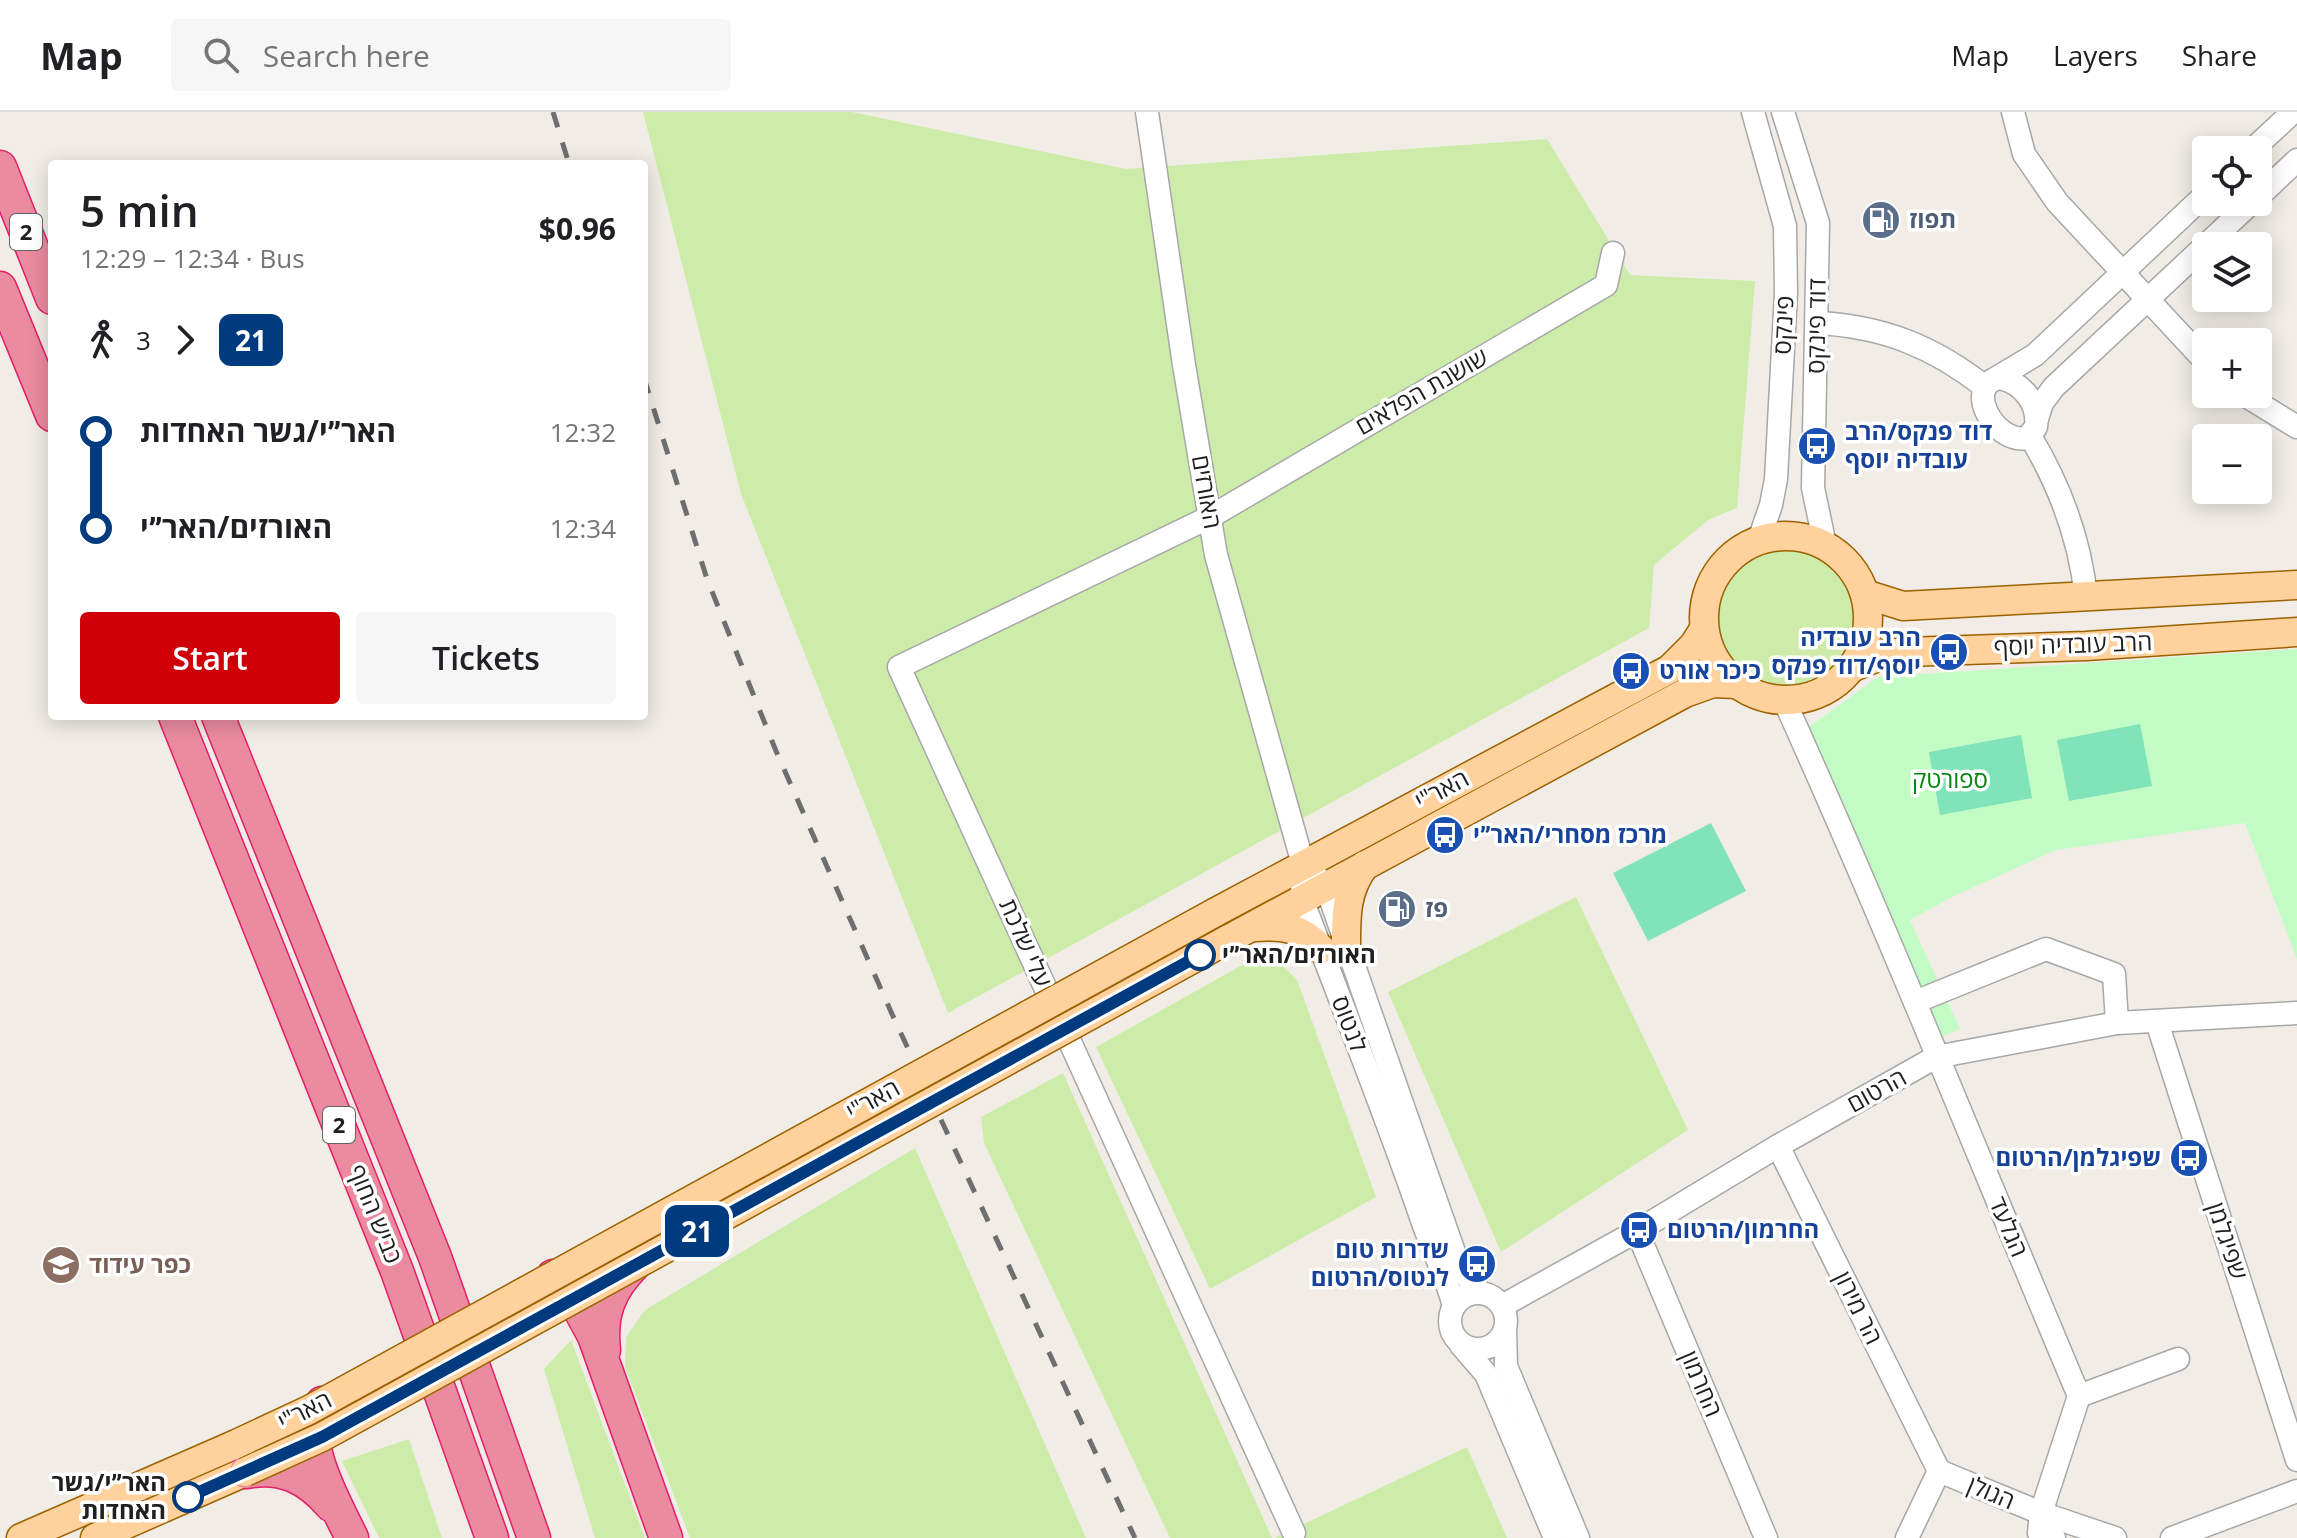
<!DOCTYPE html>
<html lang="en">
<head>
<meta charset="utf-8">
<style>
	:root { --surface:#fff; --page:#f6f6f6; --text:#202124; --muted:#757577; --line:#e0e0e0; --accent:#d00008 }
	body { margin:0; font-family:"Open Sans",Heebo,sans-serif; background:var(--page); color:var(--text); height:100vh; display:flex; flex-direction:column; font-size:30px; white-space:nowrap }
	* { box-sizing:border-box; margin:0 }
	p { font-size:26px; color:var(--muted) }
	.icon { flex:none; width:44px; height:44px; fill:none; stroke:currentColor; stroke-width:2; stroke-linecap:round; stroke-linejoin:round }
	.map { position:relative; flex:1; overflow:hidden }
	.sheet { position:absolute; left:48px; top:48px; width:600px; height:560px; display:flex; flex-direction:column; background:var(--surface); border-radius:8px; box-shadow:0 4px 20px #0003 }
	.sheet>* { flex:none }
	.badge { padding:0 16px; border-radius:12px; font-size:28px; line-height:52px }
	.fabs { position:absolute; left:2192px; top:24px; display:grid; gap:16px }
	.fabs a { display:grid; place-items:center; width:80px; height:80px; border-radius:8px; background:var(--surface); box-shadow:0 4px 20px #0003; font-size:40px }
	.map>.badge { position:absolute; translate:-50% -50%; box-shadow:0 0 0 4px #fff }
	.legs { display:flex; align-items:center; gap:12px; height:88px; padding:0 32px; font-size:26px }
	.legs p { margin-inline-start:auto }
	.overview { display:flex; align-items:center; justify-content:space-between; height:136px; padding:0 32px }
	h1 { font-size:44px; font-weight:600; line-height:60px }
	.button { display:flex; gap:16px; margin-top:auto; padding:16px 32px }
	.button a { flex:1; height:92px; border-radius:8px; background:var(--accent); color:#fff; font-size:32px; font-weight:600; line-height:92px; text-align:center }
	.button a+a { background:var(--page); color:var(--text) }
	ul { padding:0 32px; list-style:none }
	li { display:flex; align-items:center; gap:28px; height:96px; font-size:30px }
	li i { display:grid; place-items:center; width:12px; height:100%; margin:0 10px; background:currentColor }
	li i::after { content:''; width:20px; height:20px; margin:-10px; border:6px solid; border-radius:50%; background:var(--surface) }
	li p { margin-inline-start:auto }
	li:first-child i { background:linear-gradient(#0000 50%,currentColor 0) }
	li:last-child i { background:linear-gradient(currentColor 50%,#0000 0) }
	header { display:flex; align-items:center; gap:48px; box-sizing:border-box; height:112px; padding:0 40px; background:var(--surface); border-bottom:2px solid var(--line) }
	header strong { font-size:38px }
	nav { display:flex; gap:44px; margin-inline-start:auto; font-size:28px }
	.search { width:560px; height:72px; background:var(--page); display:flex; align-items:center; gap:20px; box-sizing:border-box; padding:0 28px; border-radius:8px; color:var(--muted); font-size:30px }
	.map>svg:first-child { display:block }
	.grass { fill:#cdecaa }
	.park { fill:#c2fcc4 }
	.pitch { fill:#81e3b9 }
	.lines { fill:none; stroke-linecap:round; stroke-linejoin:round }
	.minor-casing { stroke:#a7a7a7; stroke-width:25 }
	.major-casing { stroke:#9c6200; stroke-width:31 }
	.highway-casing { stroke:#e21f6a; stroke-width:35 }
	.minor { stroke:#fff; stroke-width:22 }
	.major { stroke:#ffd19d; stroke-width:28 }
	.highway { stroke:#eb8ba0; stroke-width:32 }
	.rail { stroke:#6e6e6e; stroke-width:5; stroke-dasharray:16 16; stroke-linecap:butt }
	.major-bridge-casing { stroke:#9c6200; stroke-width:31; stroke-linecap:butt }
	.major-bridge { stroke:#ffd19d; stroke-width:28 }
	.line-1-casing { stroke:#fff; stroke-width:18 }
	.line-1 { stroke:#003b80; stroke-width:12 }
	.stop-1-dot { fill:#fff; stroke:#003b80; stroke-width:4 }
	.labels { text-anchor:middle; stroke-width:7; stroke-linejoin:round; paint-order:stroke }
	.shield { fill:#fff; stroke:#636363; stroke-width:2 }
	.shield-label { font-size:22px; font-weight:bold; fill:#202020 }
	.service-label { font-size:24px; font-weight:bold; fill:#4e5e75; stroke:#fff; text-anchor:start }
	.street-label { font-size:24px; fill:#202020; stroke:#fff }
	.transit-label { font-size:24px; font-weight:bold; fill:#164399; stroke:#fff; text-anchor:start }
	.park-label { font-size:24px; fill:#07840d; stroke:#fff }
	.stop-label { font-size:24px; font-weight:bold; fill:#202020; stroke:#fff; text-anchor:start }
	.education-label { font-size:24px; font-weight:bold; fill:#785e54; stroke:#fff; text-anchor:start }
</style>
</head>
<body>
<header>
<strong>Map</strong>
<div class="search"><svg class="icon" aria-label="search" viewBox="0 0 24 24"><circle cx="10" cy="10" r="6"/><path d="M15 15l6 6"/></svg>Search here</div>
<nav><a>Map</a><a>Layers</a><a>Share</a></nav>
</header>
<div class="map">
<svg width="2297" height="1426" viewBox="0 0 2297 1426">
	<rect width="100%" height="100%" fill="#f1ede6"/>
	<!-- grass -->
	<g class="grass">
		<polygon points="643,0 852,0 1126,57 1547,27 1630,163 1755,169 1737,396 1708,408 1654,453 1649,516 948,901 741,382"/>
		<circle cx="1785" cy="507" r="73"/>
		<polygon points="1576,785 1688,1018 1501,1140 1388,880"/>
		<polygon points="1276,847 1297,868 1376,1085 1210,1177 1096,935 1244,852"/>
		<polygon points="1063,961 1272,1426 1170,1426 984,1031 981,1005"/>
		<polygon points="915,1036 1086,1426 690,1426 625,1255 626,1225 645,1198"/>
		<polygon points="571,1228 645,1426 595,1426 544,1257"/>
		<polygon points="409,1327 442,1426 379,1426 342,1349"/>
		<polygon points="1467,1335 1507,1426 1274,1426"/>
	</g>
	<!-- park -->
	<polygon class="park" points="2297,537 2297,847 2245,711 2056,738 1954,784 1910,808 1960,917 1933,928 1809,615 1878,565"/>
	<!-- pitch -->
	<g class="pitch">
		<polygon points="2140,612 2152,674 2069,689 2057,628"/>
		<polygon points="2021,623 2032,686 1940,703 1929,640"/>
		<polygon points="1711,711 1746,779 1648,829 1613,761"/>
	</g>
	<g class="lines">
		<!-- minor casing -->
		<g class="minor-casing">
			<g id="minor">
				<path d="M1147 0 1184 253 1216 443 1303 752 1302 787C1342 894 1385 1000 1422 1108 1432 1137 1446 1164 1454 1194"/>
				<polyline points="1753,0 1785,114 1786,181 1776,367 1771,393 1759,428"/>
				<polyline points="1783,0 1818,111 1813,376 1825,433"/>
				<polyline points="2013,0 2024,42 2057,90 2206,250"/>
				<polyline points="2252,38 2293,0"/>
				<polyline points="2258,85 2297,48"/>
				<path d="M1817 211C1883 214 1934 235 1985 275"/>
				<path d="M2000 266C2023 271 2039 292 2036 315L2027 326C1993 332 1963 272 2000 266Z"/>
				<polyline points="1993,268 2035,243 2206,82"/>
				<polyline points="2243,282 2297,315"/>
				<polyline points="2037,307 2042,291 2054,275 2252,90"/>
				<path d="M2030 324C2060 374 2080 427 2086 485"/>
				<path d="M1784 588C1888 818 1981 1052 2079 1284L2041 1401 2039 1421 2054 1426"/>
				<polyline points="1316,764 1326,774 1455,1143 1469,1168 1481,1181"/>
				<polyline points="1915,890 2046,837 2114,862 2117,911"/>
				<polyline points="2157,910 2297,1348"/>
				<polyline points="1778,1034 1939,1359"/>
				<polyline points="1637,1119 1766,1426"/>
				<circle cx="1478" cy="1209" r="28"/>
				<polyline points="1502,1194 1637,1119 1778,1034 1936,945 2117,911 2297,901"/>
				<polyline points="1505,1217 1506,1254 1578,1426"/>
				<polyline points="1461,1233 1486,1262 1555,1426"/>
				<polyline points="2079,1284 2178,1247"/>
				<polyline points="1294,1421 899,555 1210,405 1606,173 1613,141"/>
				<polyline points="1907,1426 1939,1359 2041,1401 2115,1426"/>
				<polyline points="2172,1426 2297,1379"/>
			</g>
		</g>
		<!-- major casing -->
		<g class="major-casing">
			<g id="major">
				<circle cx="1786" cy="506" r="82"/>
				<polyline points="1865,482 1903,494 2297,473"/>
				<polyline points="1851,556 1885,542 1906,540 2086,534 2297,520"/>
				<polyline points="1214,801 1670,557 1694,533 1704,517"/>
				<path d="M1254 815C1283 813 1301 815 1321 837"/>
				<polyline points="1227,828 1685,581 1713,571 1736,572"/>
				<path d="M1346 832C1346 802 1346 778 1365 753"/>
				<polyline points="21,1426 234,1333"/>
				<polyline points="95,1426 245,1360"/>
			</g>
		</g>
		<!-- highway casing -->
		<g class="highway-casing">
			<g id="highway">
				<polyline points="0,55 52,186"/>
				<polyline points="0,176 52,303"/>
				<polyline points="175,604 397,1159 492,1426"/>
				<polyline points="218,604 435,1145 534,1426"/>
				<polyline points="553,1164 575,1189 594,1224 666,1426"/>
				<path d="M604 1238C600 1203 609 1178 634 1153"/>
				<path d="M322 1291C295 1324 337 1394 352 1426"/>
				<path d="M246 1360C282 1353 308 1366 331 1393"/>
			</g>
		</g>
		<!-- minor -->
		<use href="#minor" class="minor"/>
		<!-- major -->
		<use href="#major" class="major"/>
		<!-- highway -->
		<use href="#highway" class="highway"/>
		<!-- rail -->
		<g class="rail">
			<polyline points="553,0 569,52"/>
			<polyline points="644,266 707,467 776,639 892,902 1135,1426"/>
		</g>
		<!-- major-bridge casing -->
		<g class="major-bridge-casing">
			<g id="major-bridge">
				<polyline points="234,1333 309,1298 1214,801"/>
				<polyline points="245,1360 322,1325 1227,828"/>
			</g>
		</g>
		<!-- major-bridge -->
		<use href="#major-bridge" class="major-bridge"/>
	</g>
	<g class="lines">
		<!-- line-1 casing -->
		<g class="line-1-casing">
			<polyline id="line-1" points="188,1385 322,1325 1200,843"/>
		</g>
		<!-- line-1 -->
		<use href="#line-1" class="line-1"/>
	</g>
	<!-- icons -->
	<defs>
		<g id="fuel-disc" transform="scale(2)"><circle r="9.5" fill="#5c6f8a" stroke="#fff"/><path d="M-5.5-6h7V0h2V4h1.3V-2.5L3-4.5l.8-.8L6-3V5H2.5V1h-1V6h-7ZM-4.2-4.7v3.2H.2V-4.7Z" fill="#fff"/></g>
		<g id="bus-disc" transform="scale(2)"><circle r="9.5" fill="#1a4fb4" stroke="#fff"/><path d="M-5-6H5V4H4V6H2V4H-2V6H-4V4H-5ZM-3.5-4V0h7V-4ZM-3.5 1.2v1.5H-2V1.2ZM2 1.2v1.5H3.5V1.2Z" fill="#fff"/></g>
		<g id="school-disc" transform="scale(2)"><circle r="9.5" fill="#8d6e63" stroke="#fff"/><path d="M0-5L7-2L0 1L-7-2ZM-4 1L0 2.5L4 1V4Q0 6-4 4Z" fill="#fff"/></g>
	</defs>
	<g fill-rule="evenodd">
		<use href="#fuel-disc" x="1881" y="108"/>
		<use href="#bus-disc" x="1817" y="334"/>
		<use href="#bus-disc" x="1949" y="540"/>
		<use href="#bus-disc" x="1631" y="559"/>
		<use href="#bus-disc" x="1445" y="723"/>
		<use href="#fuel-disc" x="1397" y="797"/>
		<use href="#bus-disc" x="2189" y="1046"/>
		<use href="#bus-disc" x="1639" y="1118"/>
		<use href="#bus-disc" x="1477" y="1152"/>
		<use href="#school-disc" x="61" y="1153"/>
	</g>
	<!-- markers -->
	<g class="stop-1-dot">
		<circle cx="1200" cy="843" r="14"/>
		<circle cx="188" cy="1385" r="14"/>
	</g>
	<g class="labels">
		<!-- shield labels -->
		<g class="shield">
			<rect x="10" y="102" width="32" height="36" rx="6"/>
			<rect x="323" y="995" width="32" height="36" rx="6"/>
		</g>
		<g class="shield-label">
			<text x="26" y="128">2</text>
			<text x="339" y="1021">2</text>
		</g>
		<!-- service labels -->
		<g class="service-label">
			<text x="1909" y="116">תפוז</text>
			<text x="1425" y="805">פז</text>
		</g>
		<!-- street labels -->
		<g class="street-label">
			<text transform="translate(1784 213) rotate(-87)" y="8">פינקס</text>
			<text transform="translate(1817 214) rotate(-89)" y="8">דוד פינקס</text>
			<text transform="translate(1422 280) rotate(-30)" y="8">שושנת הפלאים</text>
			<text transform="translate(1206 380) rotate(80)" y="8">האורזים</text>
			<text transform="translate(2073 533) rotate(-2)" y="8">הרב עובדיה יוסף</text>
			<text transform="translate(1442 678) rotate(-28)" y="8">האר"י</text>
			<text transform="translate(1025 831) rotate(66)" y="8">עלי שלכת</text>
			<text transform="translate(1349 912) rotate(69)" y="8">לנטוס</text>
			<text transform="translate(1877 979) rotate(-29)" y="8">הרטום</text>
			<text transform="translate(873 988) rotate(-29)" y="8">האר"י</text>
			<text transform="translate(375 1102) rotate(68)" y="8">כביש החוף</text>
			<text transform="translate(2008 1115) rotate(67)" y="8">הגלעד</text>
			<text transform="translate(2227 1129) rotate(72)" y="8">שפיגלמן</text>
			<text transform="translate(1858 1196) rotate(64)" y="8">הר מירון</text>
			<text transform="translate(1701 1272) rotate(67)" y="8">החרמון</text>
			<text transform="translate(305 1299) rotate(-27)" y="8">האר"י</text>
			<text transform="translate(1991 1381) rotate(23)" y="8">הגולן</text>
		</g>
		<!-- transit labels -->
		<g class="transit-label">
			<text x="1845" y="328">דוד פנקס/הרב<tspan x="1845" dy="28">עובדיה יוסף</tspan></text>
			<text x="1921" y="534" text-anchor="end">הרב עובדיה<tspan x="1921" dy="28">יוסף/דוד פנקס</tspan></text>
			<text x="1659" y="567">כיכר אורט</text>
			<text x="1473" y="731">מרכז מסחרי/האר״י</text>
			<text x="2161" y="1054" text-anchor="end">שפיגלמן/הרטום</text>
			<text x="1667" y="1126">החרמון/הרטום</text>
			<text x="1449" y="1146" text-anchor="end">שדרות טום<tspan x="1449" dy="28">לנטוס/הרטום</tspan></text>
		</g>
		<!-- park labels -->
		<g class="park-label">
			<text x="1950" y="676">ספורטק</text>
		</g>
		<!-- stop labels -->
		<g class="stop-label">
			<text x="1222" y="851">האורזים/האר״י</text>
			<text x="166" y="1379" text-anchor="end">האר״י/גשר<tspan x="166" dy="28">האחדות</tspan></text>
		</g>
		<!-- education labels -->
		<g class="education-label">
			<text x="89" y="1161">כפר עידוד</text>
		</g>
	</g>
</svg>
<div class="fabs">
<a><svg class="icon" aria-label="locate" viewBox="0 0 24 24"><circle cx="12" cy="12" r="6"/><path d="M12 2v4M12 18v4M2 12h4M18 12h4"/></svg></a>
<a><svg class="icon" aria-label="layers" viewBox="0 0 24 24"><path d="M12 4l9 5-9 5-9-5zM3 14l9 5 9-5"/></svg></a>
<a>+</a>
<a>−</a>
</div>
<b class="badge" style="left:697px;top:1119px;background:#003b80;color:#fff">21</b>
<section class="sheet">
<div class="overview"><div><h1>5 min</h1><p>12:29 – 12:34 · Bus</p></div><b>$0.96</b></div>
<div class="legs"><svg class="icon" aria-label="walk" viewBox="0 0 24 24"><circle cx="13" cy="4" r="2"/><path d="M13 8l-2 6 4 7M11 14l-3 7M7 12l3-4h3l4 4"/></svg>3<svg class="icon" aria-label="forward" viewBox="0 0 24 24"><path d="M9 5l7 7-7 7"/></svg><b class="badge" style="background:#003b80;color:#fff">21</b></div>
<ul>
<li><i style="color:#003b80"></i><b>האר״י/גשר האחדות</b><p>12:32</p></li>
<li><i style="color:#003b80"></i><b>האורזים/האר״י</b><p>12:34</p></li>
</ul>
<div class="button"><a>Start</a><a>Tickets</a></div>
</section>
</div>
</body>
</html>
